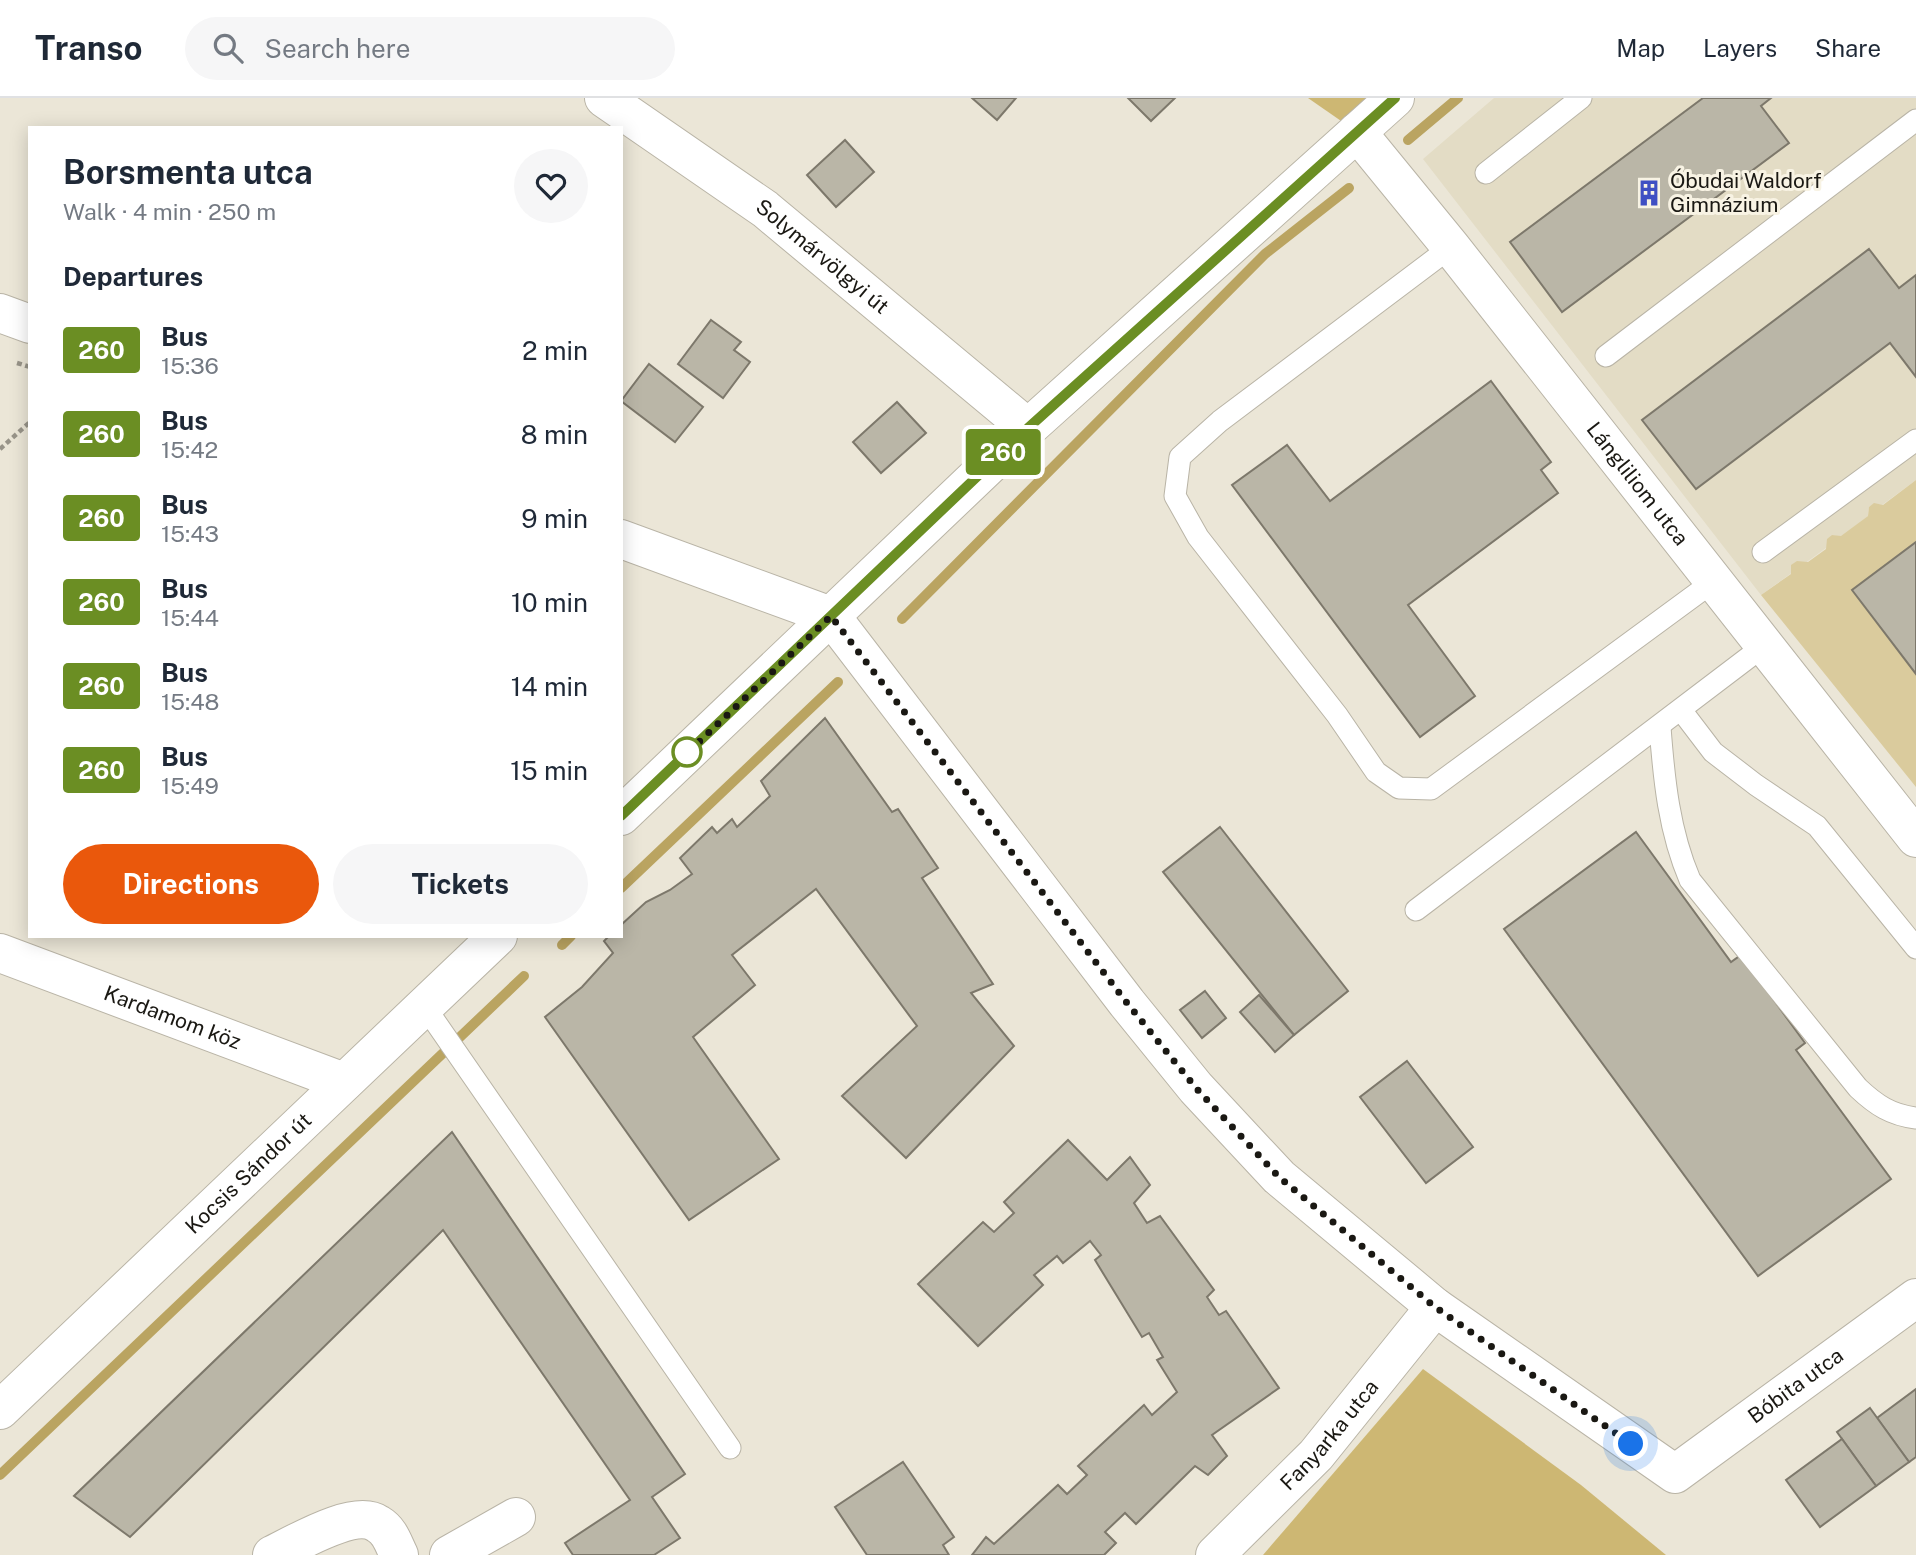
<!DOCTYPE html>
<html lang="en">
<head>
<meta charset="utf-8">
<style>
	:root { --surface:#fff; --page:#f6f6f7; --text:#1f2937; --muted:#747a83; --line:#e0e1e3; --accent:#ea580c }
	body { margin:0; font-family:"Public Sans",sans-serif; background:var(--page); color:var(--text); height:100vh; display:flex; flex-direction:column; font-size:26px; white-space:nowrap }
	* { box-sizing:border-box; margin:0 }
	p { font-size:23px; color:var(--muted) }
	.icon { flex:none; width:38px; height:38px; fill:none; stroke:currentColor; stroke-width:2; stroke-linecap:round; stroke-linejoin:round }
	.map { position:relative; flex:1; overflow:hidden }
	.drawer { position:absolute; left:28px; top:28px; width:595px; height:812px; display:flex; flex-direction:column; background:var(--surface); border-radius:0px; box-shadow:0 4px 18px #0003 }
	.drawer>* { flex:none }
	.badge { padding:0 14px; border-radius:5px; font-size:24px; line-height:46px }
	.you { position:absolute; width:35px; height:35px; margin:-18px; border:5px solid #fff; border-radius:50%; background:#1a73e8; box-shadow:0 0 0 10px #1a73e833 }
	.map>.badge { position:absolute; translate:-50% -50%; box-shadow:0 0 0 4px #fff }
	h2 { padding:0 35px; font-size:26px; line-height:63px }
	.round { display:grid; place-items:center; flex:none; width:74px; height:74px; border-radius:37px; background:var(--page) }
	.headline { display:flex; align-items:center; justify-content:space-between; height:119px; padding:0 35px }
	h1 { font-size:33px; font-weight:700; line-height:52px }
	.primary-button { display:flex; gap:14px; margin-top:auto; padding:14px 35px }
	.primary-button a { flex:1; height:80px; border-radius:42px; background:var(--accent); color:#fff; font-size:28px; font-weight:700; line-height:80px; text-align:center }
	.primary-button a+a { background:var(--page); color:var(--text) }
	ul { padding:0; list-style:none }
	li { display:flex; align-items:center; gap:21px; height:84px; padding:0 35px }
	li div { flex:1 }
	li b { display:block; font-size:26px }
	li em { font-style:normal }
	li .badge { min-width:77px; font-weight:700; text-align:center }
	header { display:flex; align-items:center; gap:42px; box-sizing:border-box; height:98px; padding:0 35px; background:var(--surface); border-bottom:2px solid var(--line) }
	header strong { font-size:33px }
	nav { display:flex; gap:38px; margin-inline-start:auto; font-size:24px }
	.search { width:490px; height:63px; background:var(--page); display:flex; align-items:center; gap:18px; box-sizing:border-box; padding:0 24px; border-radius:38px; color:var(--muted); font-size:26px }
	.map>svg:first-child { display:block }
	.built { fill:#e3dcc5 }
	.green { fill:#dacb9d }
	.forest { fill:#cdb773 }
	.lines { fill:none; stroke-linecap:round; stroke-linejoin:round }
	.stream { stroke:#baa461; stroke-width:10 }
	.building { fill:#bab6a7; stroke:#7d786b; stroke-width:2 }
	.service-casing { stroke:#b9b4a6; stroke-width:23 }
	.minor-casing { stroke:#b9b4a6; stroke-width:40 }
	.path { stroke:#989489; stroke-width:4.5; stroke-dasharray:5 3.5; stroke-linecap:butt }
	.service { stroke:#fff; stroke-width:21 }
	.minor { stroke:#fff; stroke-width:38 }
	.line-casing { stroke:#fff; stroke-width:16 }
	.line { stroke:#6b8e23; stroke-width:10 }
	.walk { stroke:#1a1813; stroke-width:7; stroke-dasharray:0 12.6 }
	.stop-dot { fill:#fff; stroke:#6b8e23; stroke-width:3.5 }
	.labels { text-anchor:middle; stroke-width:6; stroke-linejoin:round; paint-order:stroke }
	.poi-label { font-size:21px; fill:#1a1813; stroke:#f8f3e4; text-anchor:start }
	.street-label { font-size:21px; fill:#1a1813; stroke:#f8f3e4 }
</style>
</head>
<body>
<header>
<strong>Transo</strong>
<div class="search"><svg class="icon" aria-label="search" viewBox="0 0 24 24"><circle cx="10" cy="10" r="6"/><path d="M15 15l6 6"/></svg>Search here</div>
<nav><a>Map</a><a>Layers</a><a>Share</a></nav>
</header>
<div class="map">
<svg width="1916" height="1457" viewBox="0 0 1916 1457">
	<rect width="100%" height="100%" fill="#ebe6d7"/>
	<!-- built -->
	<polygon class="built" points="1494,0 1916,0 1916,382 1882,407 1874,406 1869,409 1868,418 1841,439 1832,437 1826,450 1761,497 1423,61"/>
	<!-- green -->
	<polygon class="green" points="1916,382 1916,689 1761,497 1791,476 1791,467 1797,463 1808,464 1826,451 1827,441 1832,437 1841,438 1868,418 1869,409 1874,405 1883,407"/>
	<!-- forest -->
	<g class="forest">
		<polygon points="1308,0 1373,0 1344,25"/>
		<polygon points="1423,1271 1581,1387 1666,1457 1263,1457"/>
	</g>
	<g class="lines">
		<!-- stream -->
		<g class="stream">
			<polyline points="1408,42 1458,0"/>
			<polyline points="902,521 1265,156 1349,90"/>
			<polyline points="621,790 838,584"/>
			<polyline points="562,847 571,838"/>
			<polyline points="0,1377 524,878"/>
		</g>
	</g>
	<!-- building -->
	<g class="building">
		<polygon points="972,0 1016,0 997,22"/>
		<polygon points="1128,0 1175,0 1151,23"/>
		<polygon points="1703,0 1771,0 1761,8 1789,45 1562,214 1510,144"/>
		<polygon points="845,42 874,74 836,109 807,77"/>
		<polygon points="1869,151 1899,190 1916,177 1916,279 1890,245 1696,391 1642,322"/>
		<polygon points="711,222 741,244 734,252 750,264 723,300 678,266"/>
		<polygon points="649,266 703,309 675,344 621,303"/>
		<polygon points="1491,283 1551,364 1541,372 1558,395 1408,507 1475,598 1420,639 1232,387 1287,347 1330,403"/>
		<polygon points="897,304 926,335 881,375 853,344"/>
		<polygon points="1916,444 1916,576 1852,492"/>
		<polygon points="825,620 892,714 898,711 938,770 922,780 993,886 971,895 1014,948 906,1060 842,998 917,928 816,791 732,857 755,887 693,939 779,1061 689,1122 545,919 582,889 613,855 604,843 609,838 621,838 621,827 646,804 670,792 692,776 680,760 712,729 717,735 732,721 737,729 770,698 761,683"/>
		<polygon points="1220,729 1348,893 1294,937 1163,774"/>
		<polygon points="1636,734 1731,864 1741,857 1805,945 1796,952 1891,1081 1758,1178 1504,831"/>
		<polygon points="1205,893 1226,920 1202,940 1180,912"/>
		<polygon points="1259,897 1294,937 1275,954 1240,914"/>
		<polygon points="1407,963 1473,1049 1426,1085 1360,999"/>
		<polygon points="452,1034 685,1376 652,1399 680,1440 654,1457 573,1457 565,1445 630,1402 443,1132 130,1439 74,1398"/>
		<polygon points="1068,1042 1107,1082 1130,1059 1150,1087 1134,1105 1147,1125 1160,1118 1214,1192 1207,1199 1219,1217 1226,1213 1279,1290 1212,1337 1227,1358 1208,1377 1195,1368 1136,1426 1125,1415 1105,1434 1116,1445 1104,1457 972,1457 986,1439 994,1446 1058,1387 1067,1396 1087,1377 1078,1368 1144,1307 1152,1317 1177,1294 1157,1262 1163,1259 1149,1235 1142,1239 1095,1162 1101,1157 1090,1143 1063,1165 1057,1158 1034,1177 1043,1187 978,1248 918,1186 983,1124 994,1134 1014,1115 1004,1104"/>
		<polygon points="1916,1291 1916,1359 1909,1364 1877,1320"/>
		<polygon points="1870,1310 1909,1364 1876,1388 1837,1334"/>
		<polygon points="1842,1341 1876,1388 1820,1429 1786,1382"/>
		<polygon points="903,1364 954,1439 943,1447 949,1457 867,1457 835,1409"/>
	</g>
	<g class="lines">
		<!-- service casing -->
		<g class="service-casing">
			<g id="service">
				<polyline points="1486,75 1581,0"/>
				<polyline points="1451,149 1220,323 1180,359 1175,398 1198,439 1337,617 1376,674 1399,690 1431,691 1714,483"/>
				<polyline points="1606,258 1916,22"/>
				<polyline points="1763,454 1916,342"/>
				<polyline points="1681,612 1713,654 1756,687 1817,728 1916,850"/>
				<path d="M1660 629C1664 682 1669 733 1690 782L1858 990C1876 1007 1891 1017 1916 1020"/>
				<polyline points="1416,812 1765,547"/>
				<polyline points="425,909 730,1350"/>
			</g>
		</g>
		<!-- minor casing -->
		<g class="minor-casing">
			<g id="minor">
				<path id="s1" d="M604 0 765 111 1028 330"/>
				<path id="s2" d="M1357 34 1451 149 1916 740"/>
				<polyline points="0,215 30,226"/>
				<path id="s3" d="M621 441 831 518 1127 905 1196 990 1279 1079 1435 1209 1675 1376 1916 1200"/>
				<polyline points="621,718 1028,330 1395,0"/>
				<path id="s4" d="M0 855 344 984"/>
				<path id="s5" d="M0 1312 498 838"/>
				<path d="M272 1457C295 1446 355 1410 378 1426 390 1433 393 1445 399 1457"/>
				<polyline points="449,1457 516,1419"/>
				<path id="s6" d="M1215 1457 1316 1357 1435 1209"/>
			</g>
		</g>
		<!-- path -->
		<g class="path">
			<polyline points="17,265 30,269"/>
			<polyline points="0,351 30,324"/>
		</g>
		<!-- service -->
		<use href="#service" class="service"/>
		<!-- minor -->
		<use href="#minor" class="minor"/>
	</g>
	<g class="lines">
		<!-- line casing -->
		<g class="line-casing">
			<polyline id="line" points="621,718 1028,330 1395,0"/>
		</g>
		<!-- line -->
		<use href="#line" class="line"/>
		<!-- walk -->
		<polyline class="walk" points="687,654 680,662 831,518 1127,905 1196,990 1279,1079 1435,1209 1631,1346"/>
	</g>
	<!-- icons -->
	<defs>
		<g id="building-bare" transform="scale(2.1)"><path d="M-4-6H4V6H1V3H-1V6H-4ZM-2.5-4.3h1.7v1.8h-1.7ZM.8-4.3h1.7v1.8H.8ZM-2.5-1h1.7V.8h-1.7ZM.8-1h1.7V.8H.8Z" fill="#3f4fc3" stroke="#f8f3e4" stroke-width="2.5" paint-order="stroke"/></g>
	</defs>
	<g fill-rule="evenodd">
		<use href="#building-bare" x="1649" y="95"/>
	</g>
	<!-- markers -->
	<circle class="stop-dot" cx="687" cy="654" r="14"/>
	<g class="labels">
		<!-- poi labels -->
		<g class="poi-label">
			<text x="1670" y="90">Óbudai Waldorf<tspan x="1670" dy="24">Gimnázium</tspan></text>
		</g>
		<!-- street labels -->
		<g class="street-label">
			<text dy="7" stroke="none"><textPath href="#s1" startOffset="270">Solymárvölgyi út</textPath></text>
			<text dy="7" stroke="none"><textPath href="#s2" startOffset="450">Lángliliom utca</textPath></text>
			<text dy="7" stroke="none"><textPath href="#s4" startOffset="184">Kardamom köz</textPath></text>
			<text dy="7" stroke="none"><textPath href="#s5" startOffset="343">Kocsis Sándor út</textPath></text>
			<text dy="7" stroke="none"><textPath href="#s3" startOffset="1587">Bóbita utca</textPath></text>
			<text dy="7" stroke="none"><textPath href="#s6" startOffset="166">Fanyarka utca</textPath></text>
		</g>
	</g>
</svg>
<div class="you" style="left:1631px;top:1346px"></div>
<b class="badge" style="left:1003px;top:354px;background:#6b8e23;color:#fff">260</b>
<section class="drawer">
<div class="headline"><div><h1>Borsmenta utca</h1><p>Walk · 4 min · 250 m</p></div><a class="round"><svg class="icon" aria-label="heart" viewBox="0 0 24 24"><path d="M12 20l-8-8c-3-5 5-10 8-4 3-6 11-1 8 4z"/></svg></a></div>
<h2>Departures</h2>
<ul>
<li><span class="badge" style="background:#6b8e23;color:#fff">260</span><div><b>Bus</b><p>15:36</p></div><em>2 min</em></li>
<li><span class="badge" style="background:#6b8e23;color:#fff">260</span><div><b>Bus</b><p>15:42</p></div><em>8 min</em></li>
<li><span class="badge" style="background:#6b8e23;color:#fff">260</span><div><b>Bus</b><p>15:43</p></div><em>9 min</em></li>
<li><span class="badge" style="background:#6b8e23;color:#fff">260</span><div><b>Bus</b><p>15:44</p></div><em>10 min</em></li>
<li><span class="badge" style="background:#6b8e23;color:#fff">260</span><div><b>Bus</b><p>15:48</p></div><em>14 min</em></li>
<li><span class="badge" style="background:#6b8e23;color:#fff">260</span><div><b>Bus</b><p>15:49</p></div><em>15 min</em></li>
</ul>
<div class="primary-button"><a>Directions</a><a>Tickets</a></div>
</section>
</div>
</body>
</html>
